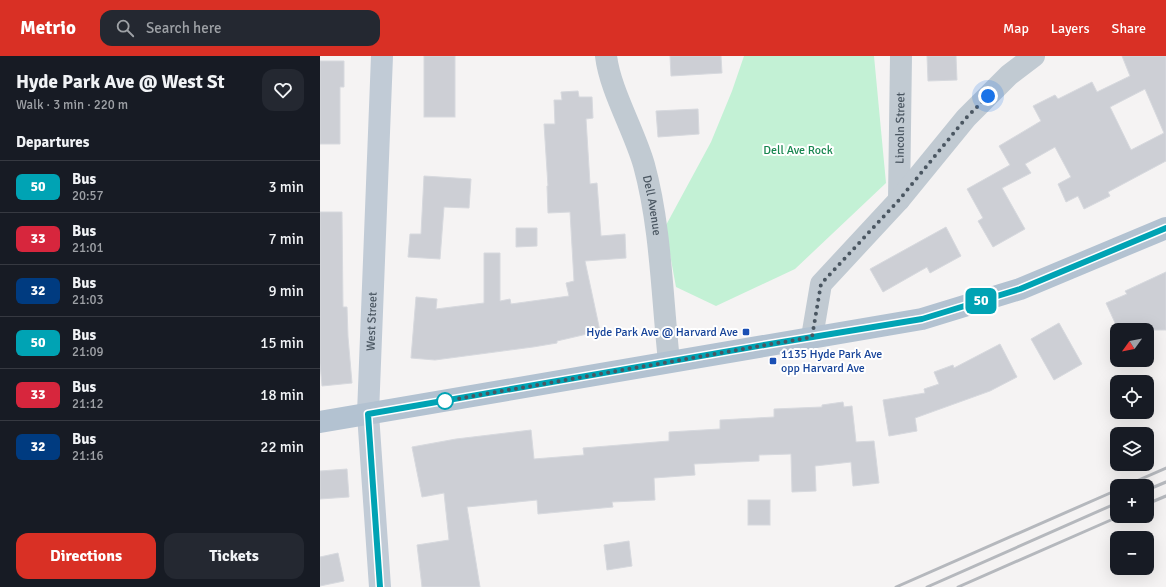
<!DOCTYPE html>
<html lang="en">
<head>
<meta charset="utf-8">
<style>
	:root { --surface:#171b24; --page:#242831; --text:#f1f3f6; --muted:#9ea1a6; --line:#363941; --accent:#d93025 }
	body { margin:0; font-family:Signika,sans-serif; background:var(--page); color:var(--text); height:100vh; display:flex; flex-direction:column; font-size:15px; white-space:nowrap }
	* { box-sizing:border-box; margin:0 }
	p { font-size:13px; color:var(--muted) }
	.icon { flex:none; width:22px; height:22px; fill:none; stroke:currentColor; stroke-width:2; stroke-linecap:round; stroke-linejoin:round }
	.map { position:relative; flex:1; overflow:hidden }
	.sheet { display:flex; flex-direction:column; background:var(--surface); width:320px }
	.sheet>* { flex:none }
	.badge { padding:0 8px; border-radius:6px; font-size:14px; line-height:26px }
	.needle { width:26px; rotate:237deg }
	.controls { position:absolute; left:790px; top:267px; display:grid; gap:8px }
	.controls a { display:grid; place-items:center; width:44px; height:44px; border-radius:8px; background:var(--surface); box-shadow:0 4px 16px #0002; font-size:20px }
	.you { position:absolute; width:20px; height:20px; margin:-10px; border:3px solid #fff; border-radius:50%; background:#1a73e8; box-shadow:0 0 0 6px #1a73e833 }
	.map>.badge { position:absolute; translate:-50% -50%; box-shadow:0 0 0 2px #fff }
	h2 { padding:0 16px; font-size:15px; line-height:36px }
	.round { display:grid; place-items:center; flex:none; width:42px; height:42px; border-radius:12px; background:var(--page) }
	.overview { display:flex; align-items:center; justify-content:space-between; height:68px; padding:0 16px }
	h1 { font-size:19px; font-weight:700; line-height:30px }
	.button { display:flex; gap:8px; margin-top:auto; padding:8px 16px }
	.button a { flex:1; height:46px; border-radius:12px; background:var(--accent); color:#fff; font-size:16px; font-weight:700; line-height:46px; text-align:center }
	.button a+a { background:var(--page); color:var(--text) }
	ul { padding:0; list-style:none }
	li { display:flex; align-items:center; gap:12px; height:52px; padding:0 16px; border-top:1px solid var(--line) }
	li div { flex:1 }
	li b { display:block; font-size:15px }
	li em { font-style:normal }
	li .badge { min-width:44px; font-weight:700; text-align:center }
	header { display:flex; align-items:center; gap:24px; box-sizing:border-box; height:56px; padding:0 20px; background:var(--accent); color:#fff }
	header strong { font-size:19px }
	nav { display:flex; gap:22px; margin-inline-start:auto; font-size:14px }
	.search { width:280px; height:36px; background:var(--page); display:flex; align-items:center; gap:10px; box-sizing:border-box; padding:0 14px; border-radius:12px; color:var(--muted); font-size:15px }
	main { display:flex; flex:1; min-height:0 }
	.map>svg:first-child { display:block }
	.green { fill:#c3f1d5 }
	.building { fill:#cdcfd5; stroke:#d7d9de; fill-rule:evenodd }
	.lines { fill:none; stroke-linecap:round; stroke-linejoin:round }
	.street { stroke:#c1cad2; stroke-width:22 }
	.secondary { stroke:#c1cbd6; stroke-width:22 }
	.primary { stroke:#b3c2d1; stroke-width:22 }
	.rail { stroke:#b5b8bd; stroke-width:3 }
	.line-casing { stroke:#fff; stroke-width:9 }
	.line { stroke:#00a3b4; stroke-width:6 }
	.walk { stroke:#4a5661; stroke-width:4; stroke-dasharray:0 7.2 }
	.transit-dot { fill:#1a4fb4; stroke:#fff; stroke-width:1.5 }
	.stop-dot { fill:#fff; stroke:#00a3b4; stroke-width:2 }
	.labels { text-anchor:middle; stroke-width:4; stroke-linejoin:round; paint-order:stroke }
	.street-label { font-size:12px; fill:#4a5661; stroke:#fff }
	.park-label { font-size:12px; fill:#17864f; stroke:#fff }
	.transit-label { font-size:12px; fill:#164399; stroke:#fff; text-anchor:end }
</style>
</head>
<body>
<header>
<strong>Metrio</strong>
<div class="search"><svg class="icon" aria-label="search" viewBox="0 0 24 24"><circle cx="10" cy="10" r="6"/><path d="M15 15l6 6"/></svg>Search here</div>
<nav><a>Map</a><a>Layers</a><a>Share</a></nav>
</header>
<main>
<section class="sheet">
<div class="overview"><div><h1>Hyde Park Ave @ West St</h1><p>Walk · 3 min · 220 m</p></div><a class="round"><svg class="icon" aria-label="heart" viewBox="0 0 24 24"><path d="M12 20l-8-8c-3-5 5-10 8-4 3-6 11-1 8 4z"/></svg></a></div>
<h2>Departures</h2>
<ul>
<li><span class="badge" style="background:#00a3b4;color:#fff">50</span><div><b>Bus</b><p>20:57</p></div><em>3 min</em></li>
<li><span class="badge" style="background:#d7263d;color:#fff">33</span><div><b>Bus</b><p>21:01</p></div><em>7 min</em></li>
<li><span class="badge" style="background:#003b80;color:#fff">32</span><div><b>Bus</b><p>21:03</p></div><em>9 min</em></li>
<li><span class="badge" style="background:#00a3b4;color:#fff">50</span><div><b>Bus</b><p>21:09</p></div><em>15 min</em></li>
<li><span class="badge" style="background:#d7263d;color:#fff">33</span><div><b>Bus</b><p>21:12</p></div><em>18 min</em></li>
<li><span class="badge" style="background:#003b80;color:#fff">32</span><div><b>Bus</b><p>21:16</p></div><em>22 min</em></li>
</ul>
<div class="button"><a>Directions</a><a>Tickets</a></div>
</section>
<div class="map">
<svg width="846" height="531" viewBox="0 0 846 531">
	<rect width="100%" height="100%" fill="#f5f3f3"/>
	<!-- green -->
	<polygon class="green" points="424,0 554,0 566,127 475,213 396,250 356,231 345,171 391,86 412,35"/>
	<!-- building -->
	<g class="building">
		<rect x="104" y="0" width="31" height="61"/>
		<polygon points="350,0 401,0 402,17 351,20"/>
		<polygon points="607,0 636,0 637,24 608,25"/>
		<path d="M802 0H846V105L788 136 790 140 764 153 758 140 746 146 738 128 751 121 735 91 705 108 711 117 682 132 705 173 673 191 658 165 663 162 647 133 690 109 679 90 721 65 713 50 735 39 738 43 772 26 777 36 810 20ZM825 33 844 77 811 94 790 51Z"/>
		<polygon points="0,5 24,5 24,31 20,31 20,88 0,88"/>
		<polygon points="258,35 259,41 272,41 273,62 266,63 270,128 277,127 281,180 305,178 306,202 265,205 280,275 237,285 237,287 213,291 115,304 91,302 96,241 117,243 116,253 164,247 164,197 180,197 180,245 190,243 191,248 249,240 246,227 254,225 250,156 228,157 227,130 228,130 224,68 235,68 234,44 242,44 241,36"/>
		<polygon points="378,53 379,78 338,81 336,55"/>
		<polygon points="104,120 151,123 149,152 124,151 120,203 88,201 90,178 101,178"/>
		<polygon points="0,156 22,156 23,251 27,251 28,281 32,327 2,330 0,307"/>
		<polygon points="626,171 641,200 610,217 607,211 563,236 550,213"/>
		<polygon points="196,172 217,172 217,190 196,191"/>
		<polygon points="846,216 846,274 803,274 800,268 796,269 786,247 807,238 805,235"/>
		<polygon points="739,267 762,308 734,324 711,283"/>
		<polygon points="680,288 697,321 670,335 595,362 597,375 569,380 563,344 605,337 604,333 619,328 614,316 633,309 634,312"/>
		<polygon points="523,346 524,351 532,350 536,386 554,385 559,427 533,430 531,406 495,410 496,435 472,436 471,398 439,399 439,405 374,408 375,419 334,422 335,444 292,446 293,451 218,458 217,444 147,451 160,531 102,531 97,489 129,484 124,437 102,441 92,391 136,383 211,374 214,403 264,399 263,392 349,385 349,376 400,373 400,364 454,361 454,353 502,351 502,349"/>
		<polygon points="27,413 29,441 0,443 0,415"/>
		<rect x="428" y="444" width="22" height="25"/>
		<polygon points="309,485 312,510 287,514 284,489"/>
		<polygon points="18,497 24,525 0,530 0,501"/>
	</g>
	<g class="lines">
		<!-- street -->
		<g class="street">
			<path id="s1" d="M286 0C290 34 314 74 324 109 341 171 342 242 349 305"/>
			<path id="s2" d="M579 144 581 0"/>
			<polyline points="492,281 501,228 579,144 646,62 689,19 714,0"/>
		</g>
		<!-- secondary -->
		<path class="secondary" id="s3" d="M60 531 48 358 62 0"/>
		<!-- primary -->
		<polyline class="primary" points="0,366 602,263 700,233 846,172"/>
		<!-- rail -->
		<g class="rail">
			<polyline points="805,430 846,412"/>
			<polyline points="827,434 846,426"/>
			<polyline points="827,448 846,440"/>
			<polyline points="576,531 797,434"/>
			<polyline points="607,531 797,447"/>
			<polyline points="638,531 800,460"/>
		</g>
	</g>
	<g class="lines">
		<!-- line casing -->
		<g class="line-casing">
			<polyline id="line" points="60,531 48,358 450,288 602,263 700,233 846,172"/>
		</g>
		<!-- line -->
		<use href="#line" class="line"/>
		<!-- walk -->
		<polyline class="walk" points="125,345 492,281 501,228 579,144 646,62 668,40"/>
	</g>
	<!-- markers -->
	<g class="transit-dot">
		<rect x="422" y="272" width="8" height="8" rx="2"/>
		<rect x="449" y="301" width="8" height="8" rx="2"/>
	</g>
	<circle class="stop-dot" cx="125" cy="345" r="8"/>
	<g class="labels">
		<!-- street labels -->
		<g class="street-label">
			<text dy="4" stroke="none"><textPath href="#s2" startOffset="72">Lincoln Street</textPath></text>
			<text dy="4" stroke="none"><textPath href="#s1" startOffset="157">Dell Avenue</textPath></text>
			<text dy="4" stroke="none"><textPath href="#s3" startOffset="266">West Street</textPath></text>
		</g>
		<!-- park labels -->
		<g class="park-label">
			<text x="478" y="98">Dell Ave Rock</text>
		</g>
		<!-- transit labels -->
		<g class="transit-label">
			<text x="418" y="280">Hyde Park Ave @ Harvard Ave</text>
			<text x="461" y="302" text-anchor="start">1135 Hyde Park Ave<tspan x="461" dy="14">opp Harvard Ave</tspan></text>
		</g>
	</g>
</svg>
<div class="controls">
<a><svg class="needle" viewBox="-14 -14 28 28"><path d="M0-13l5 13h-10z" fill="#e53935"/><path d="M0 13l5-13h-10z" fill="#9ea1a6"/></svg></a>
<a><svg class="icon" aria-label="locate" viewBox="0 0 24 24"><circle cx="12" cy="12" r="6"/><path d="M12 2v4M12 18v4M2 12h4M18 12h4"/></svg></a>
<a><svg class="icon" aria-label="layers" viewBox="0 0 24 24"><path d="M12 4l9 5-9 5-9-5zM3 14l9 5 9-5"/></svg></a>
<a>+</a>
<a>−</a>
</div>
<div class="you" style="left:668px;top:40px"></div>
<b class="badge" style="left:661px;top:245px;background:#00a3b4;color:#fff">50</b>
</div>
</main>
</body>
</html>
